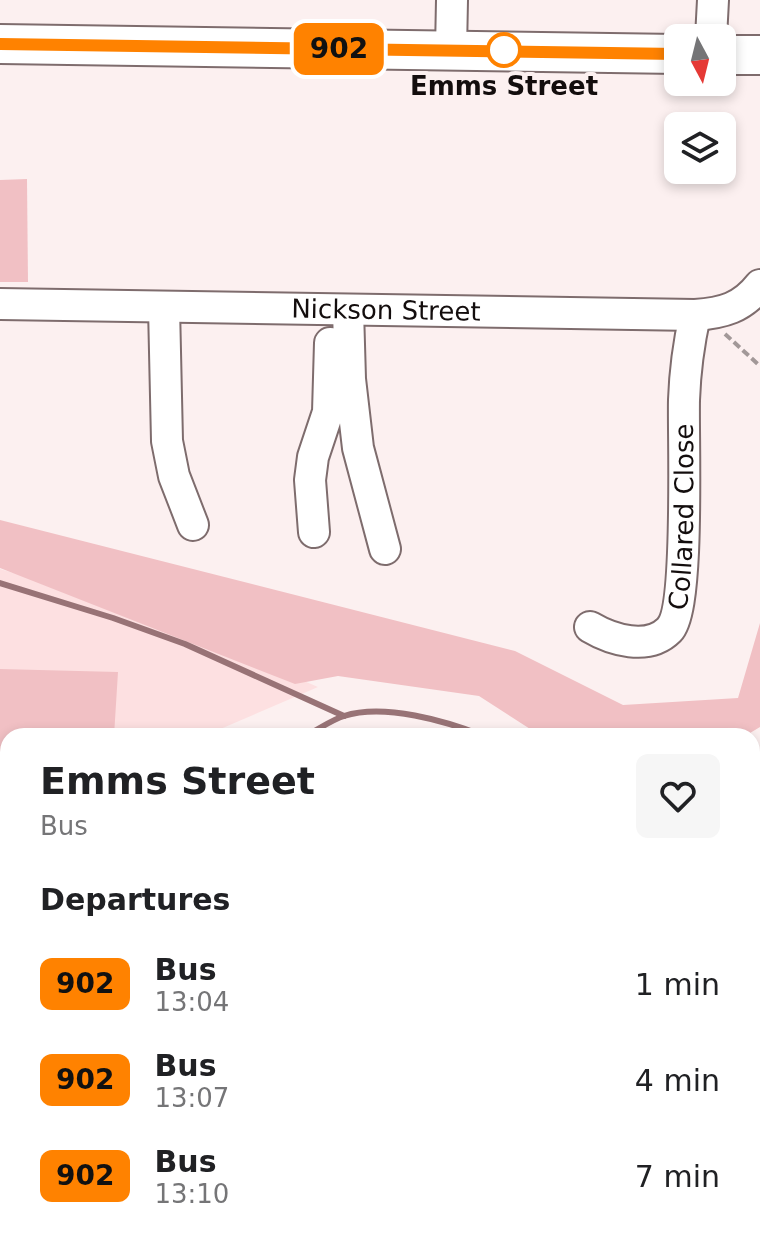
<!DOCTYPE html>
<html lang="en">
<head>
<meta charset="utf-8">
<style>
	:root { --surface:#fff; --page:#f6f6f6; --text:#202124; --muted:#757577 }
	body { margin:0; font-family:"DejaVu Sans",sans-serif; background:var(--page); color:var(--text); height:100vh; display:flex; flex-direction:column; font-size:30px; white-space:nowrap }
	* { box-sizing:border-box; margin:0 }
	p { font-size:26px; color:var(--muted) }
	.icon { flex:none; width:44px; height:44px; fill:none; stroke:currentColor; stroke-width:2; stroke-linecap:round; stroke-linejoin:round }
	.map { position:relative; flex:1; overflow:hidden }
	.sheet { position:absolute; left:0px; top:728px; width:760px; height:512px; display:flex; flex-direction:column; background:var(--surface); border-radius:24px 24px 0 0; box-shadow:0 4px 12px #0003 }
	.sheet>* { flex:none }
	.badge { padding:0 16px; border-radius:12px; font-size:28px; line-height:52px }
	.needle { width:52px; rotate:173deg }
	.fabs { position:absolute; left:664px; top:24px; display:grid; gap:16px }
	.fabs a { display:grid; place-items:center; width:72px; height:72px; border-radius:12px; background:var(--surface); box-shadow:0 4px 12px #0003; font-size:40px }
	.map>.badge { position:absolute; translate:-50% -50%; box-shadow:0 0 0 4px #fff }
	h2 { padding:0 40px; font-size:30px; line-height:72px }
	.round { display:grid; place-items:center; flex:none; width:84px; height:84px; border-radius:12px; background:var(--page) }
	.headline { display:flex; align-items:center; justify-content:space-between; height:136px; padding:0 40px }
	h1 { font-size:38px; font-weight:700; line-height:60px }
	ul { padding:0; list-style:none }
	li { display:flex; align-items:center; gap:24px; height:96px; padding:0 40px }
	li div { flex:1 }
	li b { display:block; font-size:30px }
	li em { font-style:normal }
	li .badge { min-width:88px; font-weight:700; text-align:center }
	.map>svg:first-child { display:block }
	.built { fill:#fde0e1 }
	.green { fill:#f1c0c4 }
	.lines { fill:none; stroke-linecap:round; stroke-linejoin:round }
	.stream { stroke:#987376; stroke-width:6 }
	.minor-casing { stroke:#7e6c6d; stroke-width:34 }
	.major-casing { stroke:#7e6c6d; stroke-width:42 }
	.path { stroke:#a29898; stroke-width:4; stroke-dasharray:8 4; stroke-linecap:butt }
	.minor { stroke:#fff; stroke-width:30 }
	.major { stroke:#fff; stroke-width:38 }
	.line-casing { stroke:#fff; stroke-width:18 }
	.line { stroke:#ff8200; stroke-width:12 }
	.stop-dot { fill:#fff; stroke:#ff8200; stroke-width:4 }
	.labels { text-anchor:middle; stroke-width:8; stroke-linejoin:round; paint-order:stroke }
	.stop-label { font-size:26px; font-weight:bold; fill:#130d0d; stroke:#fcf0f0 }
	.street-label { font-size:26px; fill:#130d0d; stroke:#fcf0f0 }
</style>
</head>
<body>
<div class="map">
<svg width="760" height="1240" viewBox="0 0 760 1240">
	<rect width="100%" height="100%" fill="#fcf0f0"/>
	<!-- built -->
	<polygon class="built" points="0,569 138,610 318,687 204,736 8,736 8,1033 0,1033"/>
	<!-- green -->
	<g class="green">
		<polygon points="27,179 28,282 0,282 0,180"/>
		<polygon points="0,520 515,651 623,705 738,698 760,623 760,727 745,736 541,736 479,696 338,676 295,684 0,568"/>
		<polygon points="0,669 118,672 114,736 8,736 8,772 0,772"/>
		<polygon points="760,782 760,990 752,991 752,787"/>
		<polygon points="8,1076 8,1232 162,1232 160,1240 0,1240 0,1077"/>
	</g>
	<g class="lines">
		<!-- stream -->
		<g class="stream">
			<polyline points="0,583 113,618 185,644 344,716"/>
			<path d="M305 736C318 730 331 720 344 716 384 703 446 721 484 736"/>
			<polyline points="752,773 760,769"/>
			<polyline points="45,1240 51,1232"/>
		</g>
		<!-- minor casing -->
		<g class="minor-casing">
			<g id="minor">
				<polyline points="711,38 713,0"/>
				<polyline points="451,50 452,0"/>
				<path id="s1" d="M0 304 695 315C723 313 742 308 760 285"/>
				<polyline points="164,307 167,441 174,476 193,525"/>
				<polyline points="348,310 350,379 358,448 385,549"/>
				<polyline points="314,532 310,480 313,457 328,412 330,343"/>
				<path id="s2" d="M590 627C612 640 648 651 669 630 690 609 683 438 684 400 685 371 689 342 695 315"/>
				<polyline points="752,1022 760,1020"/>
				<polyline points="0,1052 8,1052"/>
				<polyline points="258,1232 258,1240"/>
				<polyline points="499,1232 499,1240"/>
			</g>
		</g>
		<!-- major casing -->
		<g class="major-casing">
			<g id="major">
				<polyline points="0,44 678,54"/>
				<polyline points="722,55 760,55"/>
			</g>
		</g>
		<!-- path -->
		<g class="path">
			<polyline points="725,334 760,366"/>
			<polyline points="752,838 760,836"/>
			<polyline points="752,887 760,886"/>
			<polyline points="752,950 760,948"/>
			<polyline points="124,1240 128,1232"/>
		</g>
		<!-- minor -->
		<use href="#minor" class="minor"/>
		<!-- major -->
		<use href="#major" class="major"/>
	</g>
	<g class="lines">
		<!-- line casing -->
		<g class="line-casing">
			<polyline id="line" points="0,44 678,54"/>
		</g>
		<!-- line -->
		<use href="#line" class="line"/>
	</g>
	<!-- markers -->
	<circle class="stop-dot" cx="504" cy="50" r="16"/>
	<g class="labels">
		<!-- stop labels -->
		<g class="stop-label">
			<text x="504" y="95">Emms Street</text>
		</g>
		<!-- street labels -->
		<g class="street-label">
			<text dy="9" stroke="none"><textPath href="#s1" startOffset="386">Nickson Street</textPath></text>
			<text dy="9" stroke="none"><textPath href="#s2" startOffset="200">Collared Close</textPath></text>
		</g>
	</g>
</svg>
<div class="fabs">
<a><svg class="needle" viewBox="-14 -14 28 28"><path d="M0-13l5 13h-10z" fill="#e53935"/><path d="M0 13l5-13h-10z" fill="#757577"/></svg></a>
<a><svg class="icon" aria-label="layers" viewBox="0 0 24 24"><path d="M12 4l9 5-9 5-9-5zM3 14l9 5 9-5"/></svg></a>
</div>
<b class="badge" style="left:339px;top:49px;background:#ff8200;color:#111">902</b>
<section class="sheet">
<div class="headline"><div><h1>Emms Street</h1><p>Bus</p></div><a class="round"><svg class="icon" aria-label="heart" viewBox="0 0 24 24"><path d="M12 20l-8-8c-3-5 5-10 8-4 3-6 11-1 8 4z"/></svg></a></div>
<h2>Departures</h2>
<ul>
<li><span class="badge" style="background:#ff8200;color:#111">902</span><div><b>Bus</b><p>13:04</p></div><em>1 min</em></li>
<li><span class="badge" style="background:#ff8200;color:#111">902</span><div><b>Bus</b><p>13:07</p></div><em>4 min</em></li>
<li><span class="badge" style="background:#ff8200;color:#111">902</span><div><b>Bus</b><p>13:10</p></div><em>7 min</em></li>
</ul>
</section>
</div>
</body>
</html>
